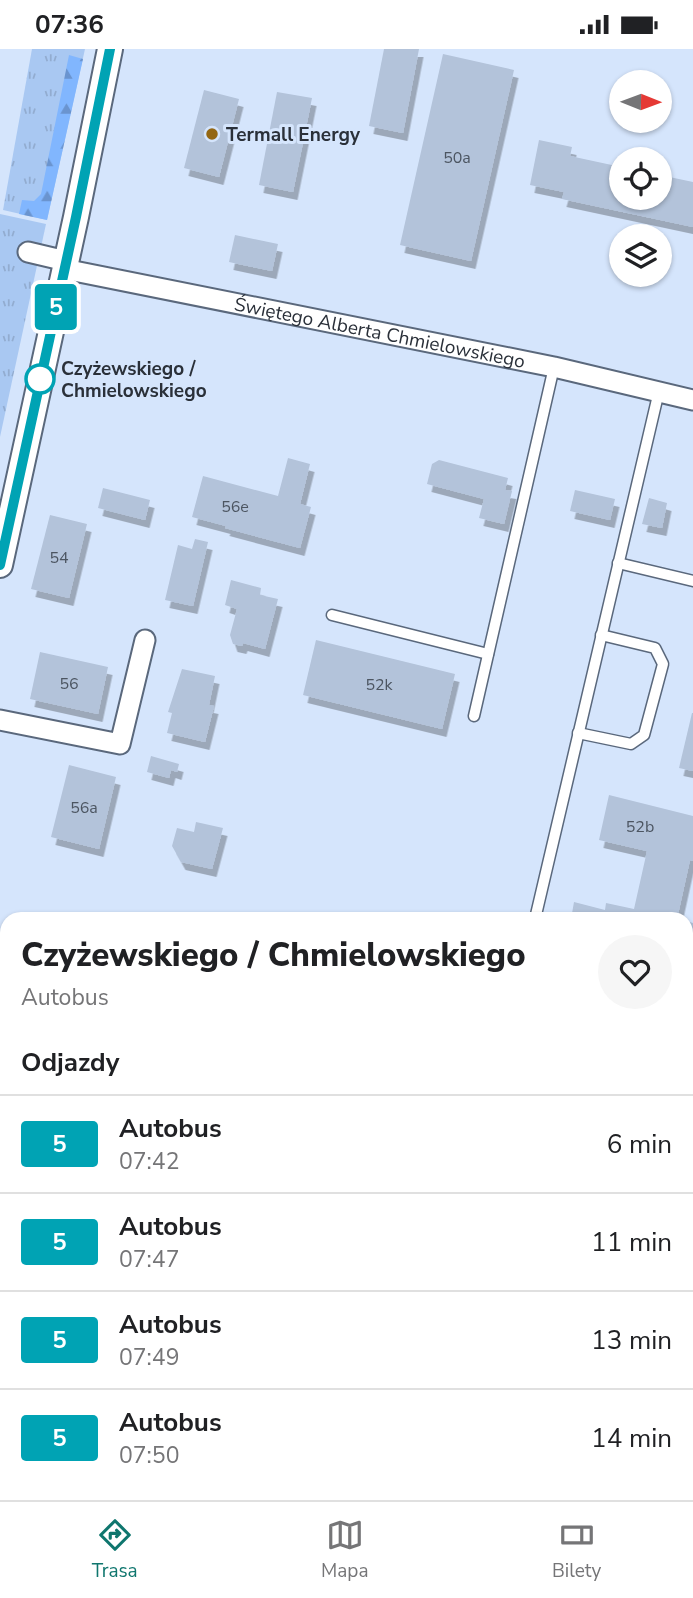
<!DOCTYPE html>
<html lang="pl">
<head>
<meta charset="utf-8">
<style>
	:root { --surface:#fff; --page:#f6f6f6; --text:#202124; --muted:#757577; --line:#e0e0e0; --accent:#0f766e }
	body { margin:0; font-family:"Nunito Sans",sans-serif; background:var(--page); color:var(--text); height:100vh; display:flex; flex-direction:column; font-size:26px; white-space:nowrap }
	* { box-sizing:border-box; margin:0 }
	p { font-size:23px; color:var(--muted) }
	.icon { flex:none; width:38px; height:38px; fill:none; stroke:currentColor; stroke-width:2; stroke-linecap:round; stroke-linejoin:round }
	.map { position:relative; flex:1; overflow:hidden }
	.details { position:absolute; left:0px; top:863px; width:693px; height:590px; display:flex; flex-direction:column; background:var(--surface); border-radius:21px 21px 0 0; box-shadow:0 2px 5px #0004 }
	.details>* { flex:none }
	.badge { padding:0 14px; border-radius:5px; font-size:24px; line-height:46px }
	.needle { width:46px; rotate:91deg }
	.controls { position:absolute; left:609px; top:21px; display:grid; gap:14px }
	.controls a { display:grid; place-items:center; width:63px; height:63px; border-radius:50%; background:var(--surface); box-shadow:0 2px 5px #0004; font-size:35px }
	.map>.badge { position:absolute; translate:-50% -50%; box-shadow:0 0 0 4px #fff }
	h2 { padding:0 21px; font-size:26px; line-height:63px }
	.round { display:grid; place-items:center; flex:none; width:74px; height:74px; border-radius:37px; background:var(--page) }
	.headline { display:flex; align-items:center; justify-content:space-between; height:119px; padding:0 21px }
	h1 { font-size:33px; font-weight:800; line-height:52px }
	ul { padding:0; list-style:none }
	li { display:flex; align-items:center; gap:21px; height:98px; padding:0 21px; border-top:2px solid var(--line) }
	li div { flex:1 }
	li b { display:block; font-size:26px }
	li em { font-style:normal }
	li .badge { min-width:77px; font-weight:700; text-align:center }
	.status { display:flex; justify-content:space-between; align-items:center; height:49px; padding:0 35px; background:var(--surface); direction:ltr }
	.status svg { height:19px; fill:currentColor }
	.menu { display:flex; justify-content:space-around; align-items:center; height:98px; border-top:2px solid var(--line); background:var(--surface); font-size:19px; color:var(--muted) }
	.menu a { display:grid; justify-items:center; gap:4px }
	.menu .on { color:var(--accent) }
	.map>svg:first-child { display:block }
	.grass { fill:url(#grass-tufts) }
	.forest { fill:url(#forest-firs) }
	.building { fill:#b3c3da; filter:url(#shadow) }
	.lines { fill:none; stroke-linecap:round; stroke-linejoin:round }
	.service-casing { stroke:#5a687c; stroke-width:13 }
	.minor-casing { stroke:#5a687c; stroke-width:23 }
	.tertiary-casing { stroke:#5a687c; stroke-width:28 }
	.service { stroke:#fff; stroke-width:10 }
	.minor { stroke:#fff; stroke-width:19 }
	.tertiary { stroke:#fff; stroke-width:24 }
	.line-casing { stroke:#fff; stroke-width:16 }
	.line { stroke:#00a3b4; stroke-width:10 }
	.poi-dot { fill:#946713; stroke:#d5e5fc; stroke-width:2.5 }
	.stop-dot { fill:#fff; stroke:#00a3b4; stroke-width:3.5 }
	.labels { text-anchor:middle; stroke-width:6; stroke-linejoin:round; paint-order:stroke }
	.number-label { font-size:16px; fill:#4c5561 }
	.poi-label { font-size:19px; font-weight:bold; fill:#2a3039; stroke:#d5e5fc; text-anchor:start }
	.street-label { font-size:19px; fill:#2a3039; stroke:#d5e5fc }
	.stop-label { font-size:19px; font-weight:bold; fill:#2a3039; stroke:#d5e5fc; text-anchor:start }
</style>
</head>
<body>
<div class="status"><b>07:36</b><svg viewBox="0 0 49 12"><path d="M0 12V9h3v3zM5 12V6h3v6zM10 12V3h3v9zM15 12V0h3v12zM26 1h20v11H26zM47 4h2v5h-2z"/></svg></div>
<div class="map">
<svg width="693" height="1451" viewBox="0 0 693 1451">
	<defs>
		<pattern id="grass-tufts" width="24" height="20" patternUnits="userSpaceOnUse" patternTransform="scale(1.75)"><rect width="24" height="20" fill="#a9c8f2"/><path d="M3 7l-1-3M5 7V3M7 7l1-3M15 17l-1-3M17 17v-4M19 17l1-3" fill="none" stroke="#92acd0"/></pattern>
		<pattern id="forest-firs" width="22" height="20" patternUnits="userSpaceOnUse" patternTransform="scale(1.75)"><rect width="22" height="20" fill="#81b6fe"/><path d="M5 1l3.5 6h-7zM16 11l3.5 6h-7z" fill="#6a94cf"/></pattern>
		<filter id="shadow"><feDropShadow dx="4.5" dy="8" stdDeviation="0" flood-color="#0004"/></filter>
	</defs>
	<rect width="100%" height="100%" fill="#d5e5fc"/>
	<!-- grass -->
	<g class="grass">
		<polygon points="32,0 85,0 47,171 3,161"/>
		<polygon points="0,165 46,175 0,388"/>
		<polygon points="559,1446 614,1446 638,1451 558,1451"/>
	</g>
	<!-- forest -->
	<polygon class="forest" points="69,6 83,10 47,171 19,165 22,151 34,152 41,145"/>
	<!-- building -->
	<g class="building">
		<polygon points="384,0 419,0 403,84 369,77"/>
		<polygon points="443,5 514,21 471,212 400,196"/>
		<polygon points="204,41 239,50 219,128 184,119"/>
		<polygon points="277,43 312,49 293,143 259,136"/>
		<polygon points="539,91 572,98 570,107 621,118 621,149 660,149 660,126 693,133 693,178 562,150 564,143 530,136"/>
		<polygon points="235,186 278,195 272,222 229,213"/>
		<polygon points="288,409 310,415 300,455 311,458 300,499 225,479 226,477 192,468 203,427 278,447"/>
		<polygon points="439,411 508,429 505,441 512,442 504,475 479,469 484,450 427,435 432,415"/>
		<polygon points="103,439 150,451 145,471 98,459"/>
		<polygon points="575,441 615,450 610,471 570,462"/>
		<polygon points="649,449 667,454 662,479 642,475"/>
		<polygon points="50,466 87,475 69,549 31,540"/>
		<polygon points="195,490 208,493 193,557 165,551 178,496 192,500"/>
		<polygon points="231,531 261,539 260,546 278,550 265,600 243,594 242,597 233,595 230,586 237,560 225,556"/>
		<polygon points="316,591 455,625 442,680 303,646"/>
		<polygon points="40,603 108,618 98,665 30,650"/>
		<polygon points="182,620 215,627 209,656 214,657 205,693 167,684 172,664 168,663"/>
		<polygon points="692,664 693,664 693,722 679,719"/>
		<polygon points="151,707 179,715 177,723 171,721 169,729 147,723"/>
		<polygon points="69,716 116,728 99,800 51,788"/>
		<polygon points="609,746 693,767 693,812 690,811 677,870 571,870 574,853 605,861 606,854 634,860 647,802 599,791"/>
		<polygon points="196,773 223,779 212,820 181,813 172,797 177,779 194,783"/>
		<polygon points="686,872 693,874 693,940 686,938"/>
		<polygon points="0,1061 7,1062 7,1088 0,1086"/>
		<polygon points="0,1183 7,1185 7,1235 0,1234"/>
		<polygon points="0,1300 7,1302 7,1364 0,1362"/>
	</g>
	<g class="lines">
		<!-- service casing -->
		<g class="service-casing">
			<g id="service">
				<polyline points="618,514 693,532"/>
				<polyline points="332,566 488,605"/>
				<polyline points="474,667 554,318"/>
				<polyline points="578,684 631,695 644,686 663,615 655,599 601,586"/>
				<polyline points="535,870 659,342"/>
				<polyline points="686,986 693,987"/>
			</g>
		</g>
		<!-- minor casing -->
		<g class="minor-casing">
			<g id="minor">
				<polyline points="28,203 66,212"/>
				<path id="s1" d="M64 220 554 318 693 351"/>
				<polyline points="0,671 120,695 145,591"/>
			</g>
		</g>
		<!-- tertiary casing -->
		<g class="tertiary-casing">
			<polyline id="tertiary" points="0,516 76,168 110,0"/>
		</g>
		<!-- service -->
		<use href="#service" class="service"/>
		<!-- minor -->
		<use href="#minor" class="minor"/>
		<!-- tertiary -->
		<use href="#tertiary" class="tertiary"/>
	</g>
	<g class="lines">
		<!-- line casing -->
		<g class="line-casing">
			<polyline id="line" points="0,516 76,168 110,0"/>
		</g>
		<!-- line -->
		<use href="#line" class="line"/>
	</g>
	<!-- markers -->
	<circle class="poi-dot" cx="212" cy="85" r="7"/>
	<circle class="stop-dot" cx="40" cy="330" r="14"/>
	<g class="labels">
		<!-- number labels -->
		<g class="number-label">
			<text x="457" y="114">50a</text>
			<text x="235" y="463">56e</text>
			<text x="59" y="514">54</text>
			<text x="69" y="640">56</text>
			<text x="379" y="641">52k</text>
			<text x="84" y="764">56a</text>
			<text x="640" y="783">52b</text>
		</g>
		<!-- poi labels -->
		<g class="poi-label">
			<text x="226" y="92">Termall Energy</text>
		</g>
		<!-- street labels -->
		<g class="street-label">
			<text dy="7" stroke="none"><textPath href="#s1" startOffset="322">Świętego Alberta Chmielowskiego</textPath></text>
		</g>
		<!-- stop labels -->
		<g class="stop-label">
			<text x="61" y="326">Czyżewskiego /<tspan x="61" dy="22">Chmielowskiego</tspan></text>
		</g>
	</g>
</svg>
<div class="controls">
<a><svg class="needle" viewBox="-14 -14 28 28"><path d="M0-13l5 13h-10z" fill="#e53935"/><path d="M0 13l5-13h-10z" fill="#757577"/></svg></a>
<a><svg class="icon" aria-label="locate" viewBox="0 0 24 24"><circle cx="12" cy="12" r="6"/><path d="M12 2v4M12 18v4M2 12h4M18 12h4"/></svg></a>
<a><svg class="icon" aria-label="layers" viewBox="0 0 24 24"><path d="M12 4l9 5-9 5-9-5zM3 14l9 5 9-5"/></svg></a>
</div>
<b class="badge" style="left:56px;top:258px;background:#00a3b4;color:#fff">5</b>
<section class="details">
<div class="headline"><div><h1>Czyżewskiego / Chmielowskiego</h1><p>Autobus</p></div><a class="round"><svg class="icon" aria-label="heart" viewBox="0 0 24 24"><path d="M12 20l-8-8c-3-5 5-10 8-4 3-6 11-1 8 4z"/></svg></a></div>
<h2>Odjazdy</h2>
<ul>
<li><span class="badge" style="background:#00a3b4;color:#fff">5</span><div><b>Autobus</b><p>07:42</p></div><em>6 min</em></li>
<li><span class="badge" style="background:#00a3b4;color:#fff">5</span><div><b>Autobus</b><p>07:47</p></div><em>11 min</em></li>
<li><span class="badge" style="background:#00a3b4;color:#fff">5</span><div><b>Autobus</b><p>07:49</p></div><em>13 min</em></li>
<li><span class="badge" style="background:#00a3b4;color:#fff">5</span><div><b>Autobus</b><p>07:50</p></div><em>14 min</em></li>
</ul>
</section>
</div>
<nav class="menu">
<a class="on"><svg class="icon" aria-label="directions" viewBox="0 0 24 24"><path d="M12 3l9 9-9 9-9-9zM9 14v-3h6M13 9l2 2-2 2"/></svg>Trasa</a>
<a><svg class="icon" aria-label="map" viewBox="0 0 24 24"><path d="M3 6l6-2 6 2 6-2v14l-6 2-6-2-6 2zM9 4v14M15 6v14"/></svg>Mapa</a>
<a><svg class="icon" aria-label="tickets" viewBox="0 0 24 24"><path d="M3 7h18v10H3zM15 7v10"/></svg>Bilety</a>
</nav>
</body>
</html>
